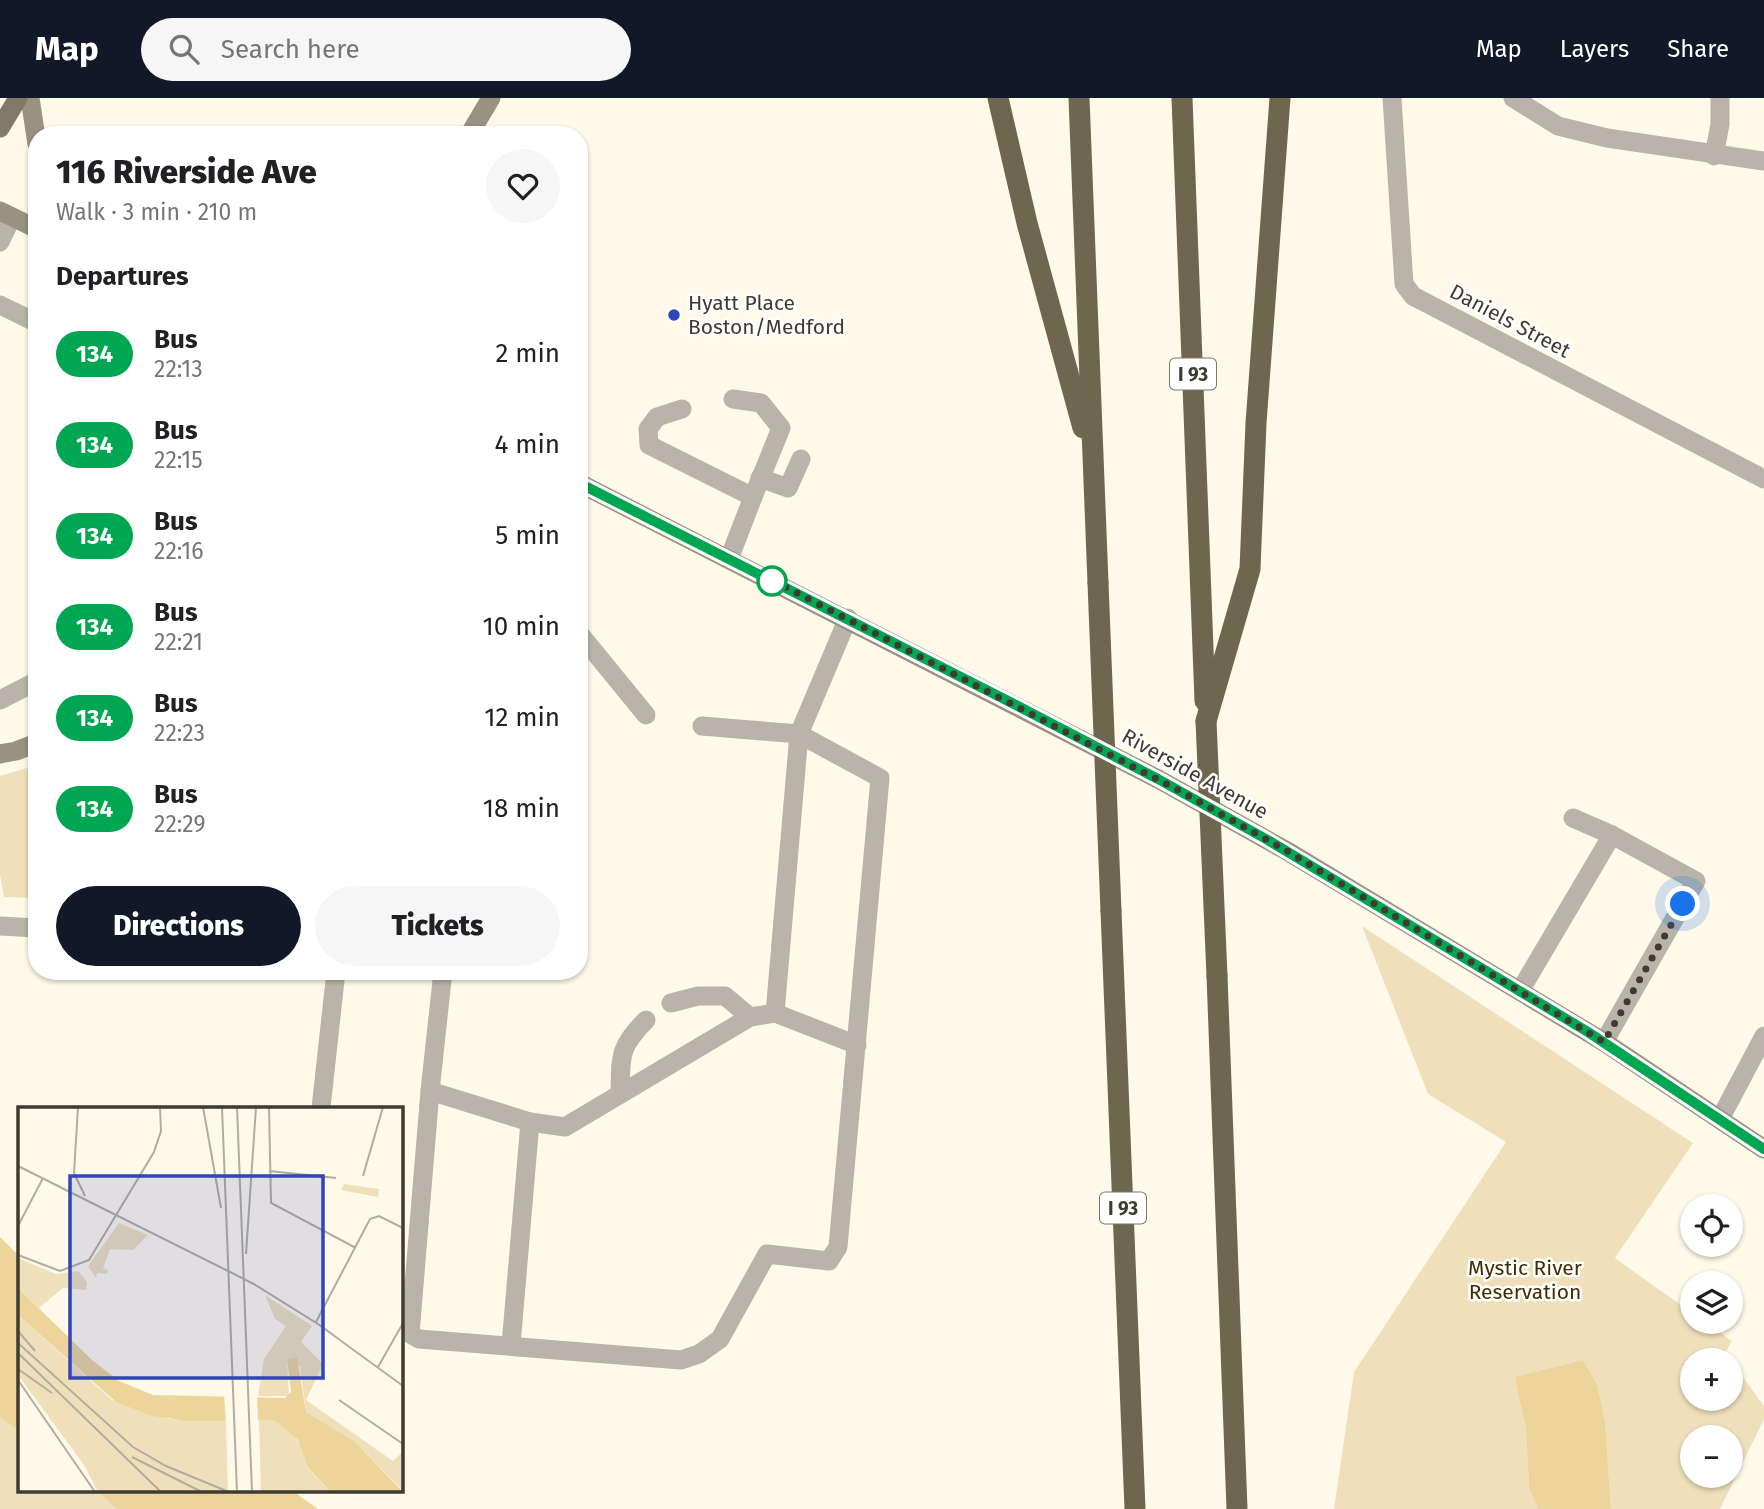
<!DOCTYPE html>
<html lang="en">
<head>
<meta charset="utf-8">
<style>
	:root { --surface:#fff; --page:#f6f6f6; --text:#202124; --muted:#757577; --accent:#111827 }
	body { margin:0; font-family:"Fira Sans",sans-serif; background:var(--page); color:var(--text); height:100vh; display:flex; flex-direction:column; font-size:26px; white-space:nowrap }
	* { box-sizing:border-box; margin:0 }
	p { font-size:23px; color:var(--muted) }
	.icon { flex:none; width:38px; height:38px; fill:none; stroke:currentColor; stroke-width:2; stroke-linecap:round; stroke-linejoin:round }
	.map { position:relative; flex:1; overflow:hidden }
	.side { position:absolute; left:28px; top:28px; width:560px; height:854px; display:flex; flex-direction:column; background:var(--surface); border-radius:28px; box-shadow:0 2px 5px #0004 }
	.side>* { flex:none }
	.badge { padding:0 14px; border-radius:23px; font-size:24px; line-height:46px }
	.buttons { position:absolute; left:1680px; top:1096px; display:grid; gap:14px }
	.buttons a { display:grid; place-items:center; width:63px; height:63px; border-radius:50%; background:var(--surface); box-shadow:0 2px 5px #0004; font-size:35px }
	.you { position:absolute; width:35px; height:35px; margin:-18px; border:5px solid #fff; border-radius:50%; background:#1a73e8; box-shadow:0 0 0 10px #1a73e833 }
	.map>.badge { position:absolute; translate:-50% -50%; box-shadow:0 0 0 4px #fff }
	h2 { padding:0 28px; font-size:26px; line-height:63px }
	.round { display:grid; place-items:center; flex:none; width:74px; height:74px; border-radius:37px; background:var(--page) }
	.summary { display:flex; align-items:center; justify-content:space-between; height:119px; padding:0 28px }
	h1 { font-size:33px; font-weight:800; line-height:52px }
	.primary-button { display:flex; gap:14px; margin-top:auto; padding:14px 28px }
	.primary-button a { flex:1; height:80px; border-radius:42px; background:var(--accent); color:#fff; font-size:28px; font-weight:800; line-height:80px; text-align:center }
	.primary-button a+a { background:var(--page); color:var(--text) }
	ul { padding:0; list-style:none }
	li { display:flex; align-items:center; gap:21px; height:91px; padding:0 28px }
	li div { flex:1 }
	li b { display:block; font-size:26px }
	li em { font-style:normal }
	li .badge { min-width:77px; font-weight:700; text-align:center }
	header { display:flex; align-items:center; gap:42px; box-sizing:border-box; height:98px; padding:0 35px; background:var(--accent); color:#fff }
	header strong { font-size:33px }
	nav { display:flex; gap:38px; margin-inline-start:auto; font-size:24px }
	.search { width:490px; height:63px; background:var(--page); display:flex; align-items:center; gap:18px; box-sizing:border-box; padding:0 24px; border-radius:38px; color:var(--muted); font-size:26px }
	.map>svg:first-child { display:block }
	.green { fill:#efe0bb; fill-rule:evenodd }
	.water { fill:#ecd49a }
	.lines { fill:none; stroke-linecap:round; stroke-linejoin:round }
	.service { stroke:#b8b4a9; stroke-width:19 }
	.minor { stroke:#b8b4a9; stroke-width:19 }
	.secondary { stroke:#999282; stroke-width:19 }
	.primary { stroke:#827a67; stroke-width:19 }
	.motorway { stroke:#6f664f; stroke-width:21 }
	.motorway-bridge { stroke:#6f664f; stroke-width:21 }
	.line-casing { stroke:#fff; stroke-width:16 }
	.line { stroke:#00a651; stroke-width:10 }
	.walk { stroke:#3f3b31; stroke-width:7; stroke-dasharray:0 12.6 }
	.poi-dot { fill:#3046b8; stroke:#fff; stroke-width:2.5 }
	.stop-dot { fill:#fff; stroke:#00a651; stroke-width:3.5 }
	.labels { text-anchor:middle; stroke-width:5; stroke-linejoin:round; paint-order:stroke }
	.shield { fill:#fff; stroke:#79766f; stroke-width:2 }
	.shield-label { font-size:19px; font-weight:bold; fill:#3f3b31 }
	.poi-label { font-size:21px; fill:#3f3b31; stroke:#fff; text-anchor:start }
	.street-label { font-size:21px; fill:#3f3b31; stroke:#fff }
	.park-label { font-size:21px; fill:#3e2e00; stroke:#fff }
	.inset-road { fill:none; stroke:#b2ad9f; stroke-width:2 }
	.view { fill:#3046b8; fill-opacity:0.15; stroke:#3046b8; stroke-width:3.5 }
	.inset-edge { fill:none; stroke:#3f3b31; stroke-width:3.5 }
</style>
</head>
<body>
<header>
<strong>Map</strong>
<div class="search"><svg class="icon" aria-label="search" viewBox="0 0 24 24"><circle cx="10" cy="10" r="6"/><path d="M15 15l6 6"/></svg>Search here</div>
<nav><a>Map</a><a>Layers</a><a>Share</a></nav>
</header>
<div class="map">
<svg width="1764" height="1411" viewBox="0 0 1764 1411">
	<rect width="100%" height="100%" fill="#fff9e9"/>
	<!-- green -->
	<g class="green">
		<polygon points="37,667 37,800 4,799 0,777 0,678"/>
		<path d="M1362 828 1693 1045 1615 1160 1692 1215V1223H1704L1732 1243 1725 1255 1730 1262H1692V1300H1731V1263L1764 1308V1321L1720 1411H1611L1605 1323 1597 1286 1583 1262 1516 1279 1526 1331 1529 1390 1538 1411H1334L1354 1274 1506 1044 1428 996ZM1692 1339H1731V1377H1692Z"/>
		<polygon points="0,1319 19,1333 19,1392 96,1392 117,1411 0,1411"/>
	</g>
	<!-- water -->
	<g class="water">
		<polygon points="0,1139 19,1158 19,1333 0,1319"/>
		<polygon points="1583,1262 1597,1286 1605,1323 1611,1411 1538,1411 1529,1390 1526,1331 1515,1279"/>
		<polygon points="96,1392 291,1392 318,1411 117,1411"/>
	</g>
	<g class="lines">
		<!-- service -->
		<g class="service">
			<polyline points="1513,0 1558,28 1607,40 1764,63"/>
			<polyline points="1714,58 1720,26 1720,0"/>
			<polyline points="0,144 12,119"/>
			<polyline points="0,207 37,225"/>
			<polyline points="733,301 761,305 781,330 753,399"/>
			<polyline points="682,311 657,319 648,331 649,347 753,399 729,461"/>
			<polyline points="760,380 788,390 801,361"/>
			<polyline points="579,535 646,617"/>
			<polyline points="0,602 37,583"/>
			<polyline points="0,828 37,830"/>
			<polyline points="443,873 430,993 410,1236 419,1241 681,1262 699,1256 720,1241 767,1156 829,1163 838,1149 880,680 799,636 702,628"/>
			<polyline points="1520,893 1612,737 1573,720"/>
			<polyline points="671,905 698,898 725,898 750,919"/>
			<polyline points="775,915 857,947"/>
			<polyline points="1604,944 1696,783 1612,737"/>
			<polyline points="430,993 530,1024 565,1029 750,919 775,915 799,636 848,520"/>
			<path d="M620 996C621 959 618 950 646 922"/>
			<polyline points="321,1010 336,873"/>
			<polyline points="511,1247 530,1024"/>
		</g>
		<!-- minor -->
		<g class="minor">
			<polyline points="1392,0 1404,186 1413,198 1764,381"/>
			<polyline points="1720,1021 1764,938"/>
		</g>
		<!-- secondary -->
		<g class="secondary">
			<polyline points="30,0 37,46"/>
			<polyline points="469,37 491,0"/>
			<polyline points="0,113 37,131"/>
			<polyline points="579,385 1158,681 1287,753 1604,944 1764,1051"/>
			<polyline points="0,656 16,653 37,645"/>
		</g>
		<!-- primary -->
		<polyline class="primary" points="0,30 18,0"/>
		<!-- motorway -->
		<g class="motorway">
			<polyline points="998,0 1027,125 1083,330"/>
			<polyline points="1079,0 1098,485"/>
			<polyline points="1182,0 1205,603"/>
			<polyline points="1206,623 1250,471 1256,325 1280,0"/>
			<polyline points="1111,813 1135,1411"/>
			<polyline points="1217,878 1237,1411"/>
		</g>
		<!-- motorway-bridge -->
		<g class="motorway-bridge">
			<polyline points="1098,485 1111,813"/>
			<polyline points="1206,623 1217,878"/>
		</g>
	</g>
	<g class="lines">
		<!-- line casing -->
		<g class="line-casing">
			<polyline id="line" points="579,385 1014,606 1158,681 1266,741 1588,934 1764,1051"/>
		</g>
		<!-- line -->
		<use href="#line" class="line"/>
		<!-- walk -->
		<polyline class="walk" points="772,483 768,480 1180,693 1287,753 1604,944 1683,806"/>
	</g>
	<!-- markers -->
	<circle class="poi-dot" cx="674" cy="217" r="7"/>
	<circle class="stop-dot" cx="772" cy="483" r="14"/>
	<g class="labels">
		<!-- shield labels -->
		<g class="shield">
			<rect x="1170" y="260.5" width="46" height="31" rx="5"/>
			<rect x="1100" y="1094.5" width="46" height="31" rx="5"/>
		</g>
		<g class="shield-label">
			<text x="1193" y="283">I 93</text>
			<text x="1123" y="1117">I 93</text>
		</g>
		<!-- poi labels -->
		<g class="poi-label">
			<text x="688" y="212">Hyatt Place<tspan x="688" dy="24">Boston/Medford</tspan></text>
		</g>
		<!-- street labels -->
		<g class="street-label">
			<text transform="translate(1510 223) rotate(28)" y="7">Daniels Street</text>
			<text transform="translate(1195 676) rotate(29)" y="7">Riverside Avenue</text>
		</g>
		<!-- park labels -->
		<g class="park-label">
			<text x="1525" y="1177">Mystic River<tspan x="1525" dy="24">Reservation</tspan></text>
		</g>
	</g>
	<!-- overview -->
	<g transform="translate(18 1009)">
		<rect width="385" height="385" fill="#fff9e9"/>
		<path d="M326 77 361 82 360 90 323 83ZM101 116 130 128 115 143 92 142 85 161 90 163 89 167 79 166 78 171 70 159ZM0 151 38 167 60 164 69 175 68 183 45 181 21 201 0 181ZM247 188 294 219 283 235 305 257 288 293 375 354 385 344V384L343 341 288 305 282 259 269 253 271 289H240L246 252 268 219 257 212ZM0 208 94 293 151 312 208 313 210 385H80L66 358 0 268ZM241 311 256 313 277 330 286 343 291 363 313 385H243Z" fill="#efe0bb"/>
		<path d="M0 181 74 253 101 274 135 288 267 291 273 285 269 252 279 250 288 305 337 335 385 385H313L291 362 280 333 256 313 171 314 135 309 98 295 0 208Z" fill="#ecd49a"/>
		<path d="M239 285 240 315 208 316 206 286Z" fill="#fff9e9"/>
		<path class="inset-road" d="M60 0 56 66 67 89M185 0 203 101M204 0 219 385M219 0 234 385M251 0 253 96 338 141M0 59 236 177 300 217 385 279M251 64 318 71M345 69 365 0M0 119 25 71M228 147 238 0M0 148 42 164 71 153 136 45 143 24 142 0M298 215 352 112 361 109 385 121M0 224 17 244M0 236 115 340 148 359 211 385M0 246 143 385M360 260 385 216M0 262 34 286M0 273 77 385M321 293 385 337M114 350 184 385"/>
		<path class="view" d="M52 69H305V271H52Z"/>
		<rect width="385" height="385" class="inset-edge"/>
	</g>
</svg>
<div class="buttons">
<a><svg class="icon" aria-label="locate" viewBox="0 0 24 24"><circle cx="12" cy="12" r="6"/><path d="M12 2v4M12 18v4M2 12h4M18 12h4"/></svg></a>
<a><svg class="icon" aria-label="layers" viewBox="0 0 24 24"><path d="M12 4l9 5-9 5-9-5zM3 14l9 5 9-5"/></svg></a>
<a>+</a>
<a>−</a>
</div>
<div class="you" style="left:1683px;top:806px"></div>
<section class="side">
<div class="summary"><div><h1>116 Riverside Ave</h1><p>Walk · 3 min · 210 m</p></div><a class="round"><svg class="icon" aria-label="heart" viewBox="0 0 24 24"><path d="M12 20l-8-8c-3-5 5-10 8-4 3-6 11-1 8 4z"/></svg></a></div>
<h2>Departures</h2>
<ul>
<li><span class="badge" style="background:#00a651;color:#fff">134</span><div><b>Bus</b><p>22:13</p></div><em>2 min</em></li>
<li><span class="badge" style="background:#00a651;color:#fff">134</span><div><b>Bus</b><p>22:15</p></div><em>4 min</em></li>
<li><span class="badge" style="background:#00a651;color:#fff">134</span><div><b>Bus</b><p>22:16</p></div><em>5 min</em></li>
<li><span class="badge" style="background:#00a651;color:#fff">134</span><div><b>Bus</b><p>22:21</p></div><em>10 min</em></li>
<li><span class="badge" style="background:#00a651;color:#fff">134</span><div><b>Bus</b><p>22:23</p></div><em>12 min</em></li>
<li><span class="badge" style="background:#00a651;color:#fff">134</span><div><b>Bus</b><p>22:29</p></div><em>18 min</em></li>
</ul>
<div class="primary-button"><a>Directions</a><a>Tickets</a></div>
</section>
</div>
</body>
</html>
